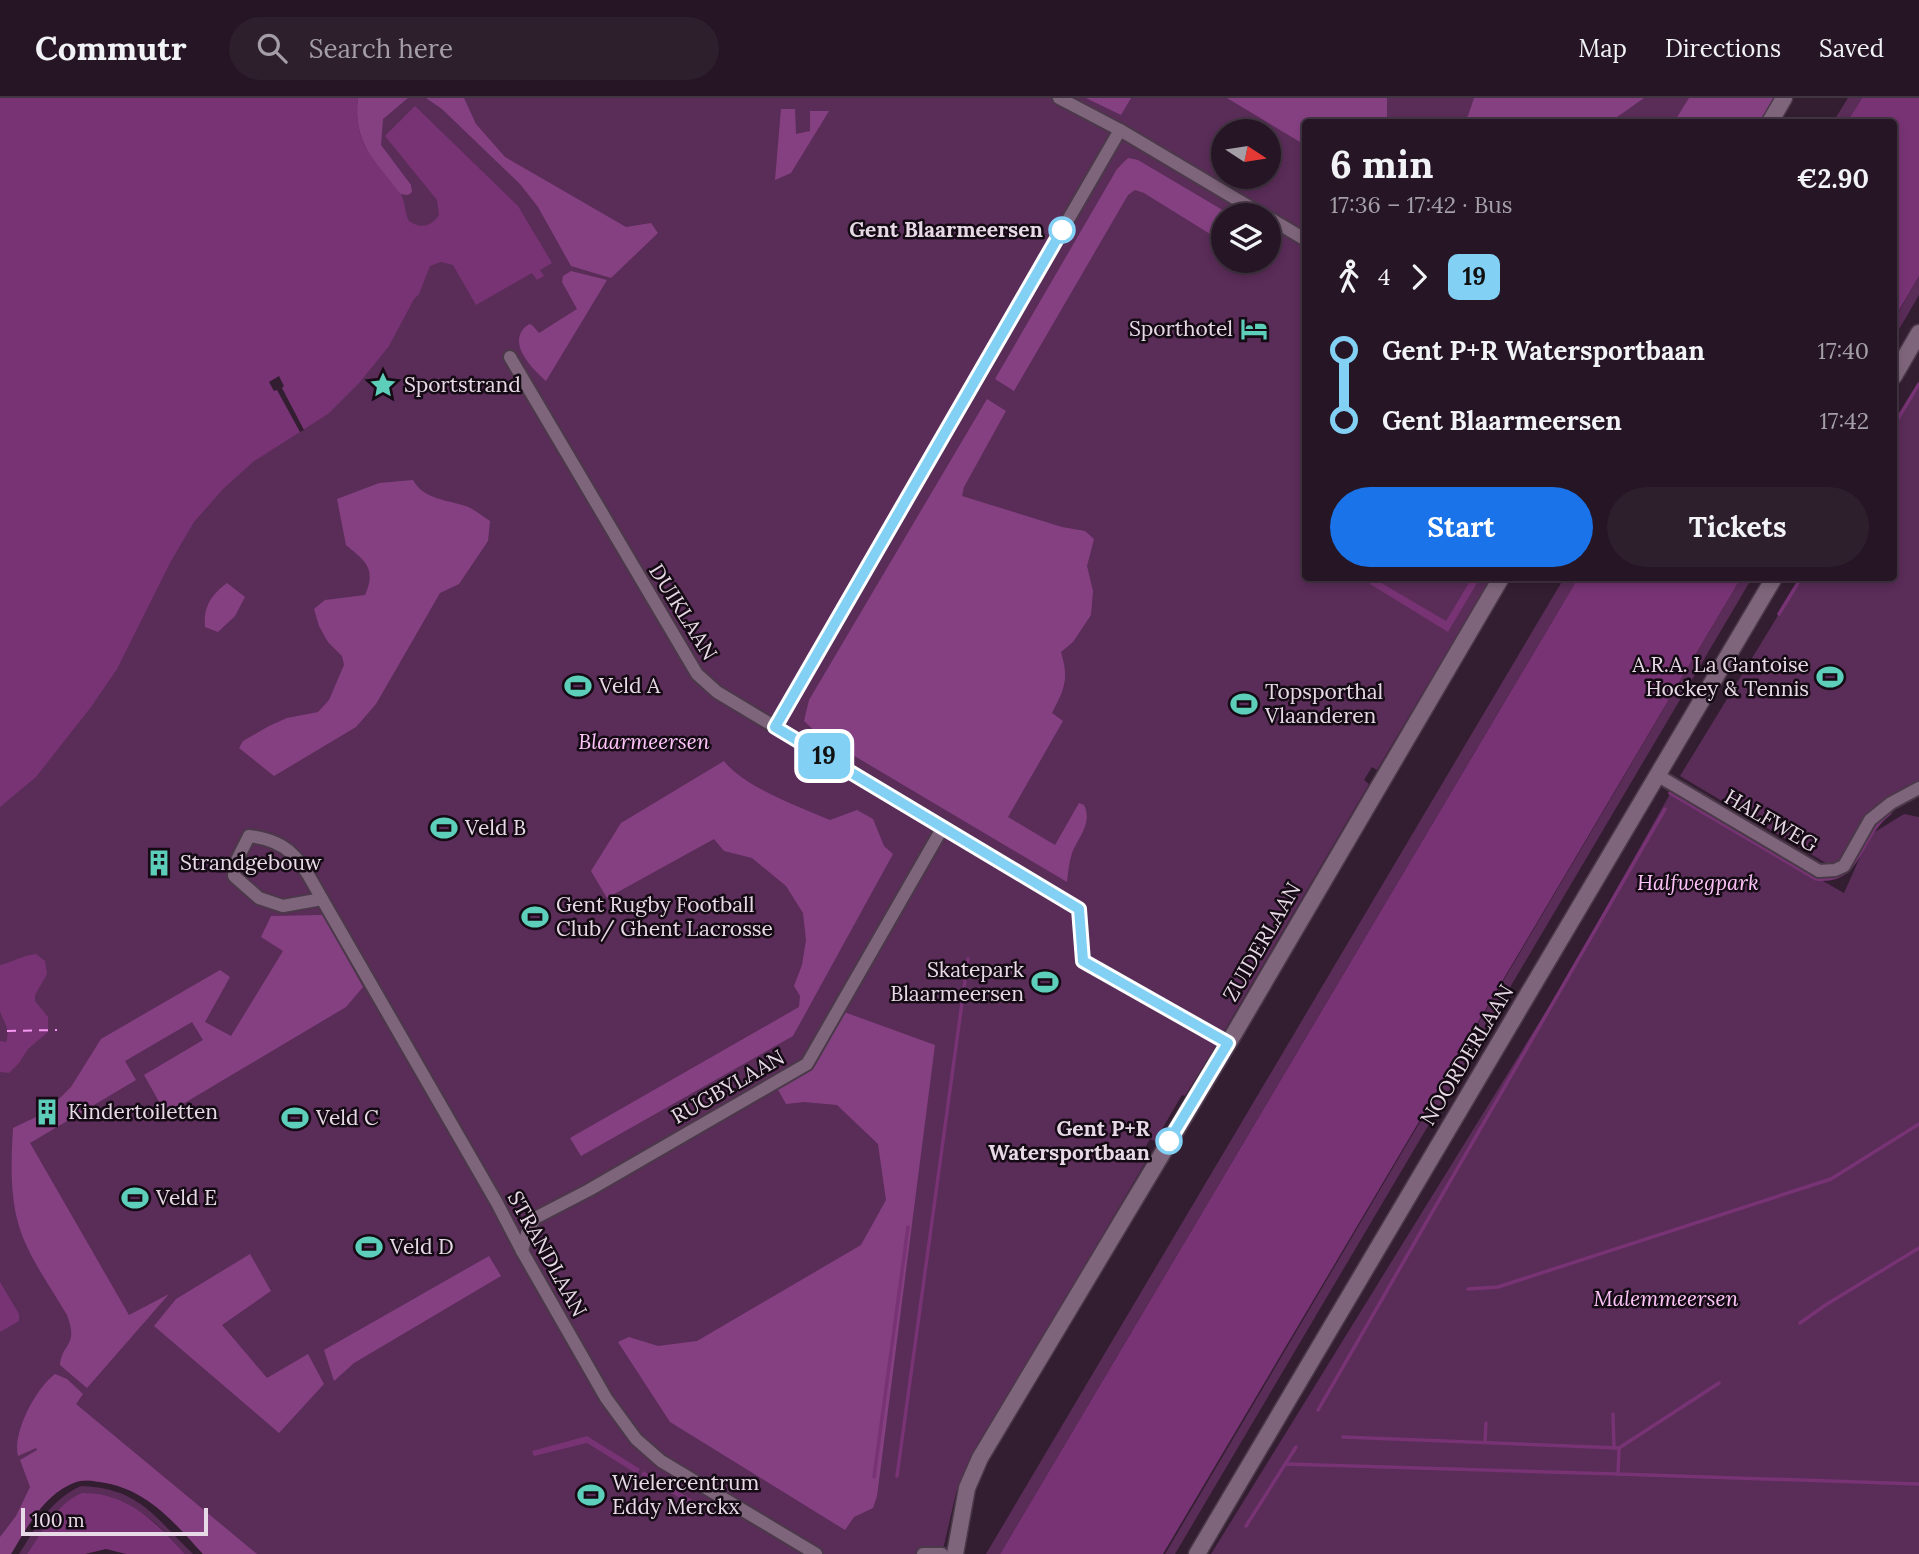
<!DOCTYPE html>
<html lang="en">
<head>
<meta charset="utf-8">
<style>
	:root { --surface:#261625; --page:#2e1f2d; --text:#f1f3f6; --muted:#a49fa7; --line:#423542; --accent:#1a73e8 }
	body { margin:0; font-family:Lora,serif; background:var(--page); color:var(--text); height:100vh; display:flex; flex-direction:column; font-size:26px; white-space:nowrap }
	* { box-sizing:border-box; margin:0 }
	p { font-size:23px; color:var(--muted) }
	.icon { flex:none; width:38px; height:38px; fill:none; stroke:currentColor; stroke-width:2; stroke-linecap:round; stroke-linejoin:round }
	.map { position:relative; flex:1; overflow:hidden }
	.details { position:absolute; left:1302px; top:21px; width:595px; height:462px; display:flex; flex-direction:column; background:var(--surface); border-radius:7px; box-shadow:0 4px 10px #0003,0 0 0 2px var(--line) }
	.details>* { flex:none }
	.badge { padding:0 14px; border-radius:10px; font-size:24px; line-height:46px }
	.needle { width:46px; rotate:102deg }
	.tools { position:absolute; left:1211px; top:21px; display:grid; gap:14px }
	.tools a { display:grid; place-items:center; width:70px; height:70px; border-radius:50%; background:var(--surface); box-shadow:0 4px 10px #0003,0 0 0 2px var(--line); font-size:35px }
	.scale { position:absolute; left:21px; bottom:18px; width:187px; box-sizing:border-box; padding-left:7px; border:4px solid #e8d9e6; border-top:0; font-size:19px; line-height:24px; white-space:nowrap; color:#e8d9e6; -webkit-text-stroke:5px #150b14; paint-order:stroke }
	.map>.badge { position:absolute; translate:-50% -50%; box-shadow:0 0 0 4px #fff }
	.legs { display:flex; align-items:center; gap:10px; height:77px; padding:0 28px; font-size:23px }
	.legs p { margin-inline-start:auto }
	.summary { display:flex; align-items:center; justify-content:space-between; height:119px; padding:0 28px }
	h1 { font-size:38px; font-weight:700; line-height:52px }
	.button { display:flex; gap:14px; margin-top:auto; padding:14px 28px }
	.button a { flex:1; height:80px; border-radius:42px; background:var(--accent); color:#fff; font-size:28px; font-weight:700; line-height:80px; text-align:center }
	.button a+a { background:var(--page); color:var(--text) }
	ul { padding:0 28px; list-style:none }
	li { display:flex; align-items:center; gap:24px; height:70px; font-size:26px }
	li i { display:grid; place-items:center; width:10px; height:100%; margin:0 9px; background:currentColor }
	li i::after { content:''; width:18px; height:18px; margin:-9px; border:5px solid; border-radius:50%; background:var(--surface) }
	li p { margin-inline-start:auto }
	li:first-child i { background:linear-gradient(#0000 50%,currentColor 0) }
	li:last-child i { background:linear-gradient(currentColor 50%,#0000 0) }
	header { display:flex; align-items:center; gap:42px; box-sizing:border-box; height:98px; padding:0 35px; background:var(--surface); border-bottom:2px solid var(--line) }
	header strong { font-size:33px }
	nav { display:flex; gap:38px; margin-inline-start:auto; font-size:24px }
	.search { width:490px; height:63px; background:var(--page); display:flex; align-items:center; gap:18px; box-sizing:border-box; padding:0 24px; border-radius:38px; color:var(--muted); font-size:26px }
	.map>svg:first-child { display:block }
	.green { fill:#5a2c58; fill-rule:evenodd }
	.forest { fill:#854082 }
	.water { fill:#773374 }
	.pier { fill:#331e31 }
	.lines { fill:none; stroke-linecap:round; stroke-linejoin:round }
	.stream { stroke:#773374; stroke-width:3.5 }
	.ferry { stroke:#f799f2; stroke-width:2; stroke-dasharray:9 7; stroke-linecap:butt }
	.minor-casing { stroke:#4b394a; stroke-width:16 }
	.tertiary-casing { stroke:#4b394a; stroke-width:19 }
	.minor { stroke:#7e657b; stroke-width:12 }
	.tertiary { stroke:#7e657b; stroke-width:16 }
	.line-1-casing { stroke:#fff; stroke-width:16 }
	.line-1 { stroke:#83d0f5; stroke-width:10 }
	.stop-1-dot { fill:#fff; stroke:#83d0f5; stroke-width:3.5 }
	.labels { text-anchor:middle; stroke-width:5; stroke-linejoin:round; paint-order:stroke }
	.stop-label { font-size:21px; font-weight:bold; fill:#e8d9e6; stroke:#150b14; text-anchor:end }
	.poi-label { font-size:21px; fill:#e8d9e6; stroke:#150b14; text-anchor:start }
	.street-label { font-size:21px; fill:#e8d9e6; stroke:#150b14 }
	.park-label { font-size:21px; font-style:italic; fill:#fec4f9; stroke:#150b14 }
</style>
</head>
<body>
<header>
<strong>Commutr</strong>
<div class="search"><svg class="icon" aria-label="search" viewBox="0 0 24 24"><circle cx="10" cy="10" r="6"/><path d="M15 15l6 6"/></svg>Search here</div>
<nav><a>Map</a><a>Directions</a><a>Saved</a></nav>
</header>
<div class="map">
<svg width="1919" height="1456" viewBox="0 0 1919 1456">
	<rect width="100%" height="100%" fill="#331e31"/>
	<!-- green -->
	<g class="green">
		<path d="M0 0H1774L1760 24H1306V480H1491L1377 672 1372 669 1364 682 1369 686 1212 954 1185 998 1182 997 1155 1043 1150 1041 1145 1050 1149 1058 970 1364 956 1395 942 1456H203C174 1424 146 1390 100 1384 89 1382 79 1381 69 1387 42 1400 26 1431 11 1456H0ZM1223 33H1269V79H1223ZM1223 117H1269V163H1223Z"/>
		<polygon points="1848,0 1862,0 1847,24 1833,24"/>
		<polygon points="1919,178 1919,197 1894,240 1894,222"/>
		<polygon points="1919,287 1919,683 1869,714 1842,762 1831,768 1680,678 1801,480 1894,480 1894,328"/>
		<polygon points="1564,480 1578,480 1000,1456 986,1456"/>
		<polygon points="1741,480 1752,480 1175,1456 1165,1456"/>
		<polygon points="1670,696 1844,795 1870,737 1904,716 1919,719 1919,1456 1211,1456 1592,839 1590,838"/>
		<path d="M81 1388C140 1390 155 1420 193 1456H185C175 1445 165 1433 154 1424 138 1411 103 1395 82 1395L37 1441 27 1456H19C36 1429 51 1401 81 1388Z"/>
	</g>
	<!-- forest -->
	<g class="forest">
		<path d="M358 0H408L383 21 381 47 411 87 412 94 408 97 400 96C376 66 352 43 358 0Z"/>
		<polygon points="426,0 464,0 476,26 505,59 626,129 651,125 658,135 611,180 571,168 538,109 520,86 442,11"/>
		<polygon points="1086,0 1131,0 1121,17"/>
		<polygon points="1227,0 1387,0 1387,24 1306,24 1305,47"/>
		<polygon points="1474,0 1644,0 1610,24 1461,24 1468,18"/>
		<polygon points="1689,0 1774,0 1760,24 1674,24"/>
		<polygon points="781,11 795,11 796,36 810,33 810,13 829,13 791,75 775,82"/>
		<polygon points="1128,60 1138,62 1231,117 1223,117 1223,144 1144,95 1135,92 1128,97 1014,293 995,281 1117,71"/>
		<path d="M571 173 607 182 546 283C532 270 504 243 529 226L532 227 539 235 577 211 562 184 563 178Z"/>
		<path d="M987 301 1006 313 964 389 962 398 1062 429 1085 433 1094 441 1087 468 1093 493 1091 517 1073 544 1061 554C1069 581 1065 590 1052 615L1063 623 1008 719 1055 747 1079 705 1084 707C1093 725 1078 739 1072 755 1069 765 1068 774 1067 784L819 637 804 623 809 602Z"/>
		<path d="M413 382C423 401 447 402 466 408 474 411 482 418 490 423L488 443 459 486 440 495 376 606 356 629 274 678 239 650 243 643 269 628 287 620 318 614 329 602 344 567 342 558 328 544 319 528 314 511 325 502 365 497C377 470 365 463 346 447L337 401 379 385Z"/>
		<path d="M227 485 245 499 235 518 218 534 205 529C203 509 211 497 227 485Z"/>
		<path d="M724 663C744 689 799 709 830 722L857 712 873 721 884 748 893 756 793 938 581 1058 570 1040 799 909 800 898 794 888 802 867 806 842 803 815 786 788 752 760 724 753 714 741 607 800 591 773 621 725Z"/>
		<path d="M323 817 363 889 346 909 166 1016 144 977 203 942 192 924 125 963 136 982 30 1045 129 1217 169 1196 87 1290 60 1267C62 1244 79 1249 67 1217 53 1193 35 1168 24 1142 9 1107 11 1067 13 1030L36 1019 40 1023 57 1011 54 1006 71 989 101 941 220 872 230 879 205 924 231 938 283 853 261 839 271 818Z"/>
		<polygon points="844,914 935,947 877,1398 873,1410 854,1419 845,1432 670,1324 618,1244 629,1239 658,1248 697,1243 861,1147 886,1102 878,1046 837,1007 804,1004 786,1006 777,990 810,971"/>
		<polygon points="250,1156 271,1193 222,1227 267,1280 308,1256 324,1286 279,1335 154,1228 176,1201"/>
		<polygon points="489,1158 501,1178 354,1265 334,1283 324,1252"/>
		<path d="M55 1276 67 1281 83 1296 76 1306 257 1456H203C174 1424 146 1390 100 1384 89 1382 79 1381 69 1387 42 1400 26 1431 11 1456H0V1439L16 1418 30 1389 20 1362 37 1352 36 1350 18 1358C12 1335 36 1290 55 1276Z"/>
	</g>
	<!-- water -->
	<g class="water">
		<path d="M0 0H358C352 47 377 63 401 97 406 105 404 114 409 123 420 131 431 129 439 117L437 102 385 38 415 8 518 108 552 165 540 172 544 178 537 182 532 175 476 207 453 167 441 164 430 168 419 196 414 201 389 248 360 284 328 316 253 364 223 391 194 424 171 463 117 571 91 609 36 679 0 709Z"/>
		<polygon points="1862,0 1919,0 1919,178 1894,221 1894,24 1847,24"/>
		<polygon points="1373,480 1446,523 1472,480 1480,480 1448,534 1370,486"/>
		<polygon points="1578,480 1741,480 1163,1456 1000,1456"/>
		<path d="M36 856 45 863 47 876 35 897V903L48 919V934L28 951 19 965 9 975 0 974V943L6 944C11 930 3 924 0 913 0 899 0 881 0 867 13 864 23 857 36 856Z"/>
		<polygon points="0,1184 19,1216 19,1223 0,1234"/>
		<polygon points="587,1338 640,1371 637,1376 587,1345 534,1358 532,1353"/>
		<polygon points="643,1373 703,1408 701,1413 641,1377"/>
		<path d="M82 1395C127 1394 157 1425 185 1456H126L106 1451 85 1456H27C41 1435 57 1405 82 1395Z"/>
	</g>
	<!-- pier -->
	<polygon class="pier" points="279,278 284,288 282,290 304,332 300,334 277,292 274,293 269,284"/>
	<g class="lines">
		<!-- stream -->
		<g class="stream">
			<polyline points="1894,327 1919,286"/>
			<polyline points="1779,516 1801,480"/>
			<path d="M1670 695 1816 781C1862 786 1859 737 1890 715"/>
			<polyline points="1468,1191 1498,1189 1831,1081 1919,1026"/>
			<polyline points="1800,1225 1827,1206 1919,1150"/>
			<polyline points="1318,1312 1665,711"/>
			<polyline points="1613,1316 1614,1350"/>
			<polyline points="1343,1339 1619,1350 1719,1285"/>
			<polyline points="1485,1344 1486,1325"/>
			<polyline points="1619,1350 1618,1376 1919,1386"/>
			<polyline points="1286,1366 1618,1376"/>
			<polyline points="897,1378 968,861"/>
			<polyline points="874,1379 908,1129"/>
			<polyline points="1246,1428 1296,1349"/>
		</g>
		<!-- ferry -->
		<polyline class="ferry" points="7,933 57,932"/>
		<!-- minor casing -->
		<g class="minor-casing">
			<g id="minor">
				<polyline points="1059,0 1120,32 1263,117"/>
				<polyline points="1269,120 1306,142"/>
				<polyline points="510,259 697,576 717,594 1079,811 1083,863 1228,945"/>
				<polyline points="775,629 1120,32"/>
				<polyline points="1657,677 1819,773 1835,772 1844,768 1870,722 1891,705 1919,690"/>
				<path d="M249 738C293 743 302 766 322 801L283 808 259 800 234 778 235 766Z"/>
				<polyline points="322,801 497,1105 522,1153 606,1300 636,1341 661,1363 816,1456"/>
				<polyline points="522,1153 527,1135 535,1120 589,1092 807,966 943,729"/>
				<polyline points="923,1456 942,1456"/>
			</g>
		</g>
		<!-- tertiary casing -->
		<g class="tertiary-casing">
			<g id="tertiary">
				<polyline points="1770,24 1784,0"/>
				<polyline points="1894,278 1919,235"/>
				<polyline points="955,1456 967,1390 980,1360 1235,934 1501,480"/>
				<polyline points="1197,1456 1774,480"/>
			</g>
		</g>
		<!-- minor -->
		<use href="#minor" class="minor"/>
		<!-- tertiary -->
		<use href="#tertiary" class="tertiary"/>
	</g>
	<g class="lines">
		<!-- line-1 casing -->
		<g class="line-1-casing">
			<polyline id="line-1" points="1062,132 775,629 1079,811 1083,863 1228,945 1169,1043"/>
		</g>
		<!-- line-1 -->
		<use href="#line-1" class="line-1"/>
	</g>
	<!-- icons -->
	<defs>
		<g id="hotel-bare" transform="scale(2.1)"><path d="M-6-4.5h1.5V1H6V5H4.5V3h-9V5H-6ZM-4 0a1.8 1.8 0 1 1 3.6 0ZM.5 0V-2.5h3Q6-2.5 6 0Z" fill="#5dceb9" stroke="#150b14" stroke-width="2.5" paint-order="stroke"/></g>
		<g id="sight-bare" transform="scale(2.1)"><path d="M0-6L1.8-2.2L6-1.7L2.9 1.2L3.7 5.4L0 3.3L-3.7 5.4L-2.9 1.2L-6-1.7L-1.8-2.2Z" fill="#5dceb9" stroke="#150b14" stroke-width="2.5" paint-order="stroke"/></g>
		<g id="stadium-bare" transform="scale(2.1)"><path d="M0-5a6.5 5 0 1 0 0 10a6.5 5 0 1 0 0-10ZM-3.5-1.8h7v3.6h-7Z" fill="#5dceb9" stroke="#150b14" stroke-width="2.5" paint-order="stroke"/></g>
		<g id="building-bare" transform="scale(2.1)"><path d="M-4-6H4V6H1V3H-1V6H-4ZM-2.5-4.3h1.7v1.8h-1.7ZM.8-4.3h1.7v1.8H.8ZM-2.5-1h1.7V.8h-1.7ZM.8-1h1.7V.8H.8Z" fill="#5dceb9" stroke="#150b14" stroke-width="2.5" paint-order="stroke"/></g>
	</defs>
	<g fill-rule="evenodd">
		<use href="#hotel-bare" x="1254" y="231"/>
		<use href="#sight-bare" x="383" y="287"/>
		<use href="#stadium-bare" x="1830" y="579"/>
		<use href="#stadium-bare" x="578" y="588"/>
		<use href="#stadium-bare" x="1244" y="606"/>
		<use href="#stadium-bare" x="444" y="730"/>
		<use href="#building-bare" x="159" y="765"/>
		<use href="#stadium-bare" x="535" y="819"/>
		<use href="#stadium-bare" x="1045" y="884"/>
		<use href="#building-bare" x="47" y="1014"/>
		<use href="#stadium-bare" x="295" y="1020"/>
		<use href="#stadium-bare" x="135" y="1100"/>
		<use href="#stadium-bare" x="369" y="1149"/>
		<use href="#stadium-bare" x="591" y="1397"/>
	</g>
	<!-- markers -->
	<g class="stop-1-dot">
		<circle cx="1062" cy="132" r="12"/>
		<circle cx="1169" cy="1043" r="12"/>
	</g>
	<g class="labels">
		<!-- stop labels -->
		<g class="stop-label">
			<text x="1043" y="139">Gent Blaarmeersen</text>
			<text x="1150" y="1038">Gent P+R<tspan x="1150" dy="24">Watersportbaan</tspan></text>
		</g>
		<!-- poi labels -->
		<g class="poi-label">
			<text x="1233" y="238" text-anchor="end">Sporthotel</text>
			<text x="404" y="294">Sportstrand</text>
			<text x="1809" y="574" text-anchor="end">A.R.A. La Gantoise<tspan x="1809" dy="24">Hockey &amp; Tennis</tspan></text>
			<text x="599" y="595">Veld A</text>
			<text x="1265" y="601">Topsporthal<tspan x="1265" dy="24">Vlaanderen</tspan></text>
			<text x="465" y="737">Veld B</text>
			<text x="180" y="772">Strandgebouw</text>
			<text x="556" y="814">Gent Rugby Football<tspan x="556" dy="24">Club/ Ghent Lacrosse</tspan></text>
			<text x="1024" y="879" text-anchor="end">Skatepark<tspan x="1024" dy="24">Blaarmeersen</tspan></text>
			<text x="68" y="1021">Kindertoiletten</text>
			<text x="316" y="1027">Veld C</text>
			<text x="156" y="1107">Veld E</text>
			<text x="390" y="1156">Veld D</text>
			<text x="612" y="1392">Wielercentrum<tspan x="612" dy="24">Eddy Merckx</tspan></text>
		</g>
		<!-- street labels -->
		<g class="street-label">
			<text transform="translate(683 514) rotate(58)" y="7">DUIKLAAN</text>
			<text transform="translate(1771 723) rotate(30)" y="7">HALFWEG</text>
			<text transform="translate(1262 844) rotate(-60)" y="7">ZUIDERLAAN</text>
			<text transform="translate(1467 957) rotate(-59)" y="7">NOORDERLAAN</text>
			<text transform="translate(728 989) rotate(-30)" y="7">RUGBYLAAN</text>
			<text transform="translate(547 1156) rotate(61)" y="7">STRANDLAAN</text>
		</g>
		<!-- park labels -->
		<g class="park-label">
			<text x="644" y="651">Blaarmeersen</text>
			<text x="1698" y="792">Halfwegpark</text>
			<text x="1666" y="1208">Malemmeersen</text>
		</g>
	</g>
</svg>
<div class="tools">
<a><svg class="needle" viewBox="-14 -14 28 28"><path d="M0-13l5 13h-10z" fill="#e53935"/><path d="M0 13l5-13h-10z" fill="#a49fa7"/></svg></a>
<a><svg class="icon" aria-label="layers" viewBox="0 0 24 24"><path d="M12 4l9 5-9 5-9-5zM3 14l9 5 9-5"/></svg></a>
</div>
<div class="scale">100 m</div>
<b class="badge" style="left:824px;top:658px;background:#83d0f5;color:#111">19</b>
<section class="details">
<div class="summary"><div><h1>6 min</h1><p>17:36 – 17:42 · Bus</p></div><b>€2.90</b></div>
<div class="legs"><svg class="icon" aria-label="walk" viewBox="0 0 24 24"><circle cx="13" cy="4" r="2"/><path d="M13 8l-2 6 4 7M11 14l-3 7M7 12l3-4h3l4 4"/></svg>4<svg class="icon" aria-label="forward" viewBox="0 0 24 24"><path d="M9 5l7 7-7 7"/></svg><b class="badge" style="background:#83d0f5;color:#111">19</b></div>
<ul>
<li><i style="color:#83d0f5"></i><b>Gent P+R Watersportbaan</b><p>17:40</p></li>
<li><i style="color:#83d0f5"></i><b>Gent Blaarmeersen</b><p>17:42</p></li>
</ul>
<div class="button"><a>Start</a><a>Tickets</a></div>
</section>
</div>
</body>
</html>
